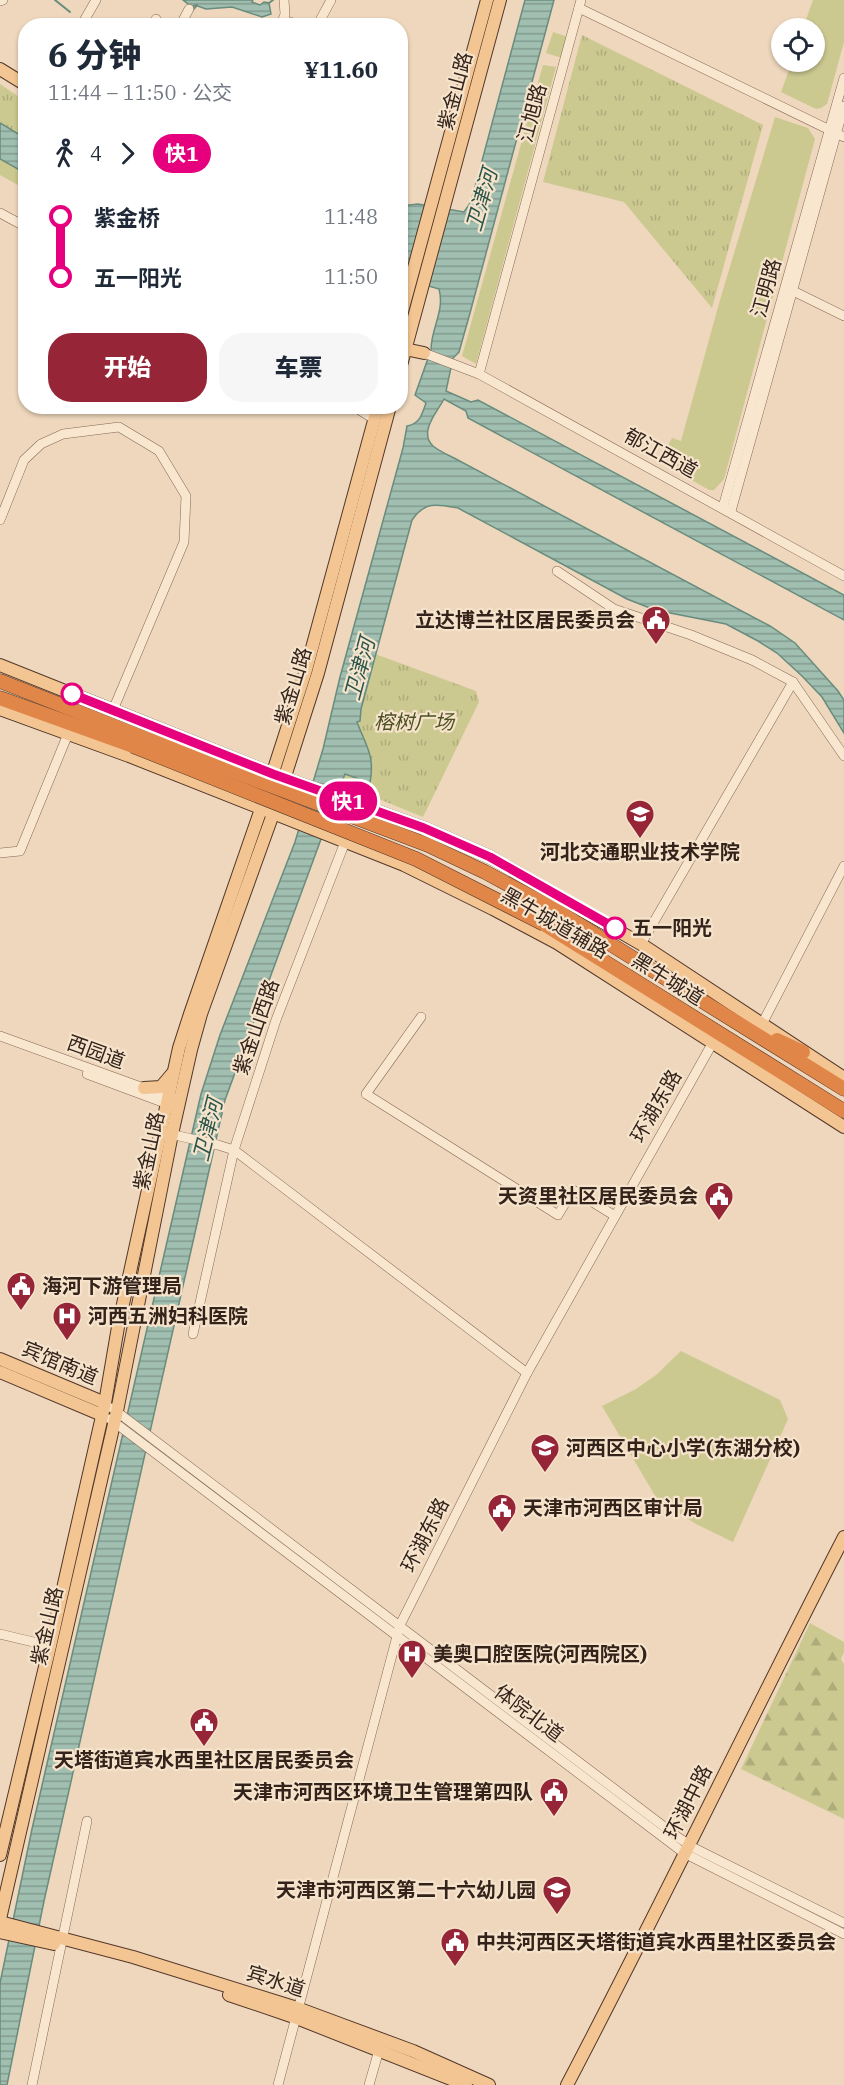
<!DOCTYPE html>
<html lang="zh">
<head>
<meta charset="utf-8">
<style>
	:root { --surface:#fff; --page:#f6f6f7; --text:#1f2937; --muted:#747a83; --accent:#952537 }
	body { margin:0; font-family:"IBM Plex Serif","Noto Sans SC",serif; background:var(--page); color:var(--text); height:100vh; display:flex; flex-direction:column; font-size:22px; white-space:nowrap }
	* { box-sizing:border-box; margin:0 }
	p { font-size:20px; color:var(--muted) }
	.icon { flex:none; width:33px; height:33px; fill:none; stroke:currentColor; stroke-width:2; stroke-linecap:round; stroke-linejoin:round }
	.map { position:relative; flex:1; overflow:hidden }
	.sheet { position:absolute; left:18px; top:18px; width:390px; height:396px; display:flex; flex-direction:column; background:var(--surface); border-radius:24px; box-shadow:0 2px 4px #0004 }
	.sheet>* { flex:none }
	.badge { padding:0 12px; border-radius:20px; font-size:21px; line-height:39px }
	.controls { position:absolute; left:771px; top:18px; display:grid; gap:12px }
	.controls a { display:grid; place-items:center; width:54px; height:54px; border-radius:50%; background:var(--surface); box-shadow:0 2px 4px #0004; font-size:30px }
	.map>.badge { position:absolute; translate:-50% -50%; box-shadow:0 0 0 3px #fff }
	.legs { display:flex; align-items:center; gap:9px; height:66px; padding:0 30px; font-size:20px }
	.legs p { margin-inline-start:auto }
	.summary { display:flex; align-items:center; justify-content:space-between; height:102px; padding:0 30px }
	h1 { font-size:33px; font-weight:800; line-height:45px }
	.cta { display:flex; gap:12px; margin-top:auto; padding:12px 30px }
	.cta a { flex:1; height:69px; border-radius:24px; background:var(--accent); color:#fff; font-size:24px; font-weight:800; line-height:69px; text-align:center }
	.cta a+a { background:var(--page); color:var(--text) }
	ul { padding:0 30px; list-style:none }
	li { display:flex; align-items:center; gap:21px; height:60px; font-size:22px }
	li i { display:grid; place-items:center; width:9px; height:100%; margin:0 8px; background:currentColor }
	li i::after { content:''; width:15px; height:15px; margin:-8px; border:4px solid; border-radius:50%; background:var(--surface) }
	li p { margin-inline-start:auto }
	li:first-child i { background:linear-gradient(#0000 50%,currentColor 0) }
	li:last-child i { background:linear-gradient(currentColor 50%,#0000 0) }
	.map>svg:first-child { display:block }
	.grass { fill:#cbc990 }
	.forest { fill:url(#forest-firs) }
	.park { fill:url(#park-tufts) }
	.water { fill:url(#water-rules); stroke:#688c7d; stroke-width:1.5 }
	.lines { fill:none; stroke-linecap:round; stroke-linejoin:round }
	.stream { stroke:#688c7d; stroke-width:2 }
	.minor-casing { stroke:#856756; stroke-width:10 }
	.major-casing { stroke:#52372a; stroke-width:14 }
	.highway-casing { stroke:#52372a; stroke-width:15 }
	.minor { stroke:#f9e6cf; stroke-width:9 }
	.major { stroke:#f3c592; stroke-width:12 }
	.highway { stroke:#e08649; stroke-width:14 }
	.highway-bridge-casing { stroke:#52372a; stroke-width:15; stroke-linecap:butt }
	.highway-bridge { stroke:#e08649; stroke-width:14 }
	.line-1-casing { stroke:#fff; stroke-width:14 }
	.line-1 { stroke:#e6007e; stroke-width:9 }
	.stop-1-dot { fill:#fff; stroke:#e6007e; stroke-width:3 }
	.labels { text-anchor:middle; stroke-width:4.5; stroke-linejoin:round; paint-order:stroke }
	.street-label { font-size:20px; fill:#34231b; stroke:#f5e3cb }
	.poi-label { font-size:20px; font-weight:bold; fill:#34231b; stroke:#f5e3cb; text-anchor:start }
	.park-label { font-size:20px; font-style:italic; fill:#4c5121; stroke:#f5e3cb }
	.stop-label { font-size:20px; font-weight:bold; fill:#34231b; stroke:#f5e3cb; text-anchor:start }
	.water-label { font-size:21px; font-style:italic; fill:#29544b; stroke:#f5e3cb }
</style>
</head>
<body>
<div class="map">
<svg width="844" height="2085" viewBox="0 0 844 2085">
	<defs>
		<pattern id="forest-firs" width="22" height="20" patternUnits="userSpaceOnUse" patternTransform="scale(1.5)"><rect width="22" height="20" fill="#cbc990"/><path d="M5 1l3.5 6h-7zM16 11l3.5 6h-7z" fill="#afac7c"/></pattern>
		<pattern id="park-tufts" width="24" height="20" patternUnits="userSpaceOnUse" patternTransform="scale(1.5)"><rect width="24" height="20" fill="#cbc990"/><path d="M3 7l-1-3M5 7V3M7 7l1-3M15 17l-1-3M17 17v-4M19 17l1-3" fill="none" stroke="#afac7c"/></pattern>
		<pattern id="water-rules" width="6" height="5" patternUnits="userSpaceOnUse" patternTransform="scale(1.5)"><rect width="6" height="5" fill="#a0bfb1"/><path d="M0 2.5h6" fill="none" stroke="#839b8f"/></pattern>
	</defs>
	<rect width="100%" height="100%" fill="#eed7bc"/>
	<!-- grass -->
	<g class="grass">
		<polygon points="813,0 844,0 844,42 827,104 821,108 816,109 781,92 792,62 814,62 814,28 803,28"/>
		<polygon points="553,32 568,37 562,58 546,53"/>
		<polygon points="543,65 556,67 476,364 462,356"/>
		<polygon points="775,117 808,128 815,139 724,479 714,490 709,490 660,462 672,438 681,441 720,300"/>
		<polygon points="681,1351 780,1400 788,1419 733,1542 696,1524 657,1499 602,1406 636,1389 656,1375"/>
	</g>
	<!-- forest -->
	<polygon class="forest" points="810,1623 844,1642 844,1652 841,1659 844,1664 844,1819 741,1769"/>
	<!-- park -->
	<g class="park">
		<polygon points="582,35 763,125 712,308 624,202 543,182"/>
		<polygon points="0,84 25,101 25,138 0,123"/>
		<polygon points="0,159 25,173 25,189 0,175"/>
		<path d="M375 654 476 691 479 702 423 817 342 784 346 773 369 783C375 756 365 745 357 721H360V709Z"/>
	</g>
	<!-- water -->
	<g class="water">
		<polygon points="183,0 253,0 252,2 260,5 264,2 269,3 271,14 262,17 232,7 206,9 195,5 192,7"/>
		<path d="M525 0H554L470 313 459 352 453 358 446 391 471 402 478 400 844 595V620L468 418 466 411 444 399C438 411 418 432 433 446 439 451 448 455 454 458L770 626 795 643 838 691 844 700V733L822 697 802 676 777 653 758 641 726 624 655 610 627 599 458 508C437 504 425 501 412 520L361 709 360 721 357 722C366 746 375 755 370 783L345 774 225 1100 44 1901 7 2085H0V1983L32 1829 201 1094 220 1035 295 842 323 749 340 677 403 448 407 426C420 424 422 414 426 403L415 395 431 350C431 328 445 311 439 289L401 278V206L418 204 464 212 471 202Z"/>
		<polygon points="0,123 25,138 25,173 0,159"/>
	</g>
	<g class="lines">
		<!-- stream -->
		<g class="stream">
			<polyline points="55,0 70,12"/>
			<polyline points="269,3 273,0"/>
			<polyline points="192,11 197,5"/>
		</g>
		<!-- minor casing -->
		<g class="minor-casing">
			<g id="minor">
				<polyline points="0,1 3,0"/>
				<polyline points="579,8 844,137"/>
				<polyline points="156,19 160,26"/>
				<polyline points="283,20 303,26"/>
				<polyline points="81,26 96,0"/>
				<polyline points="180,26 189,9"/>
				<polyline points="281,26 285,14 284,0"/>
				<polyline points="317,26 331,0"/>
				<polyline points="0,213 26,227"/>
				<polyline points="787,288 844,316"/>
				<polyline points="424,353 479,374 844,576"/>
				<polyline points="479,374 581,0"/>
				<polyline points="353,406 374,419"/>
				<polyline points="723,507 844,78"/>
				<polyline points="731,511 844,106"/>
				<polyline points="0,520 24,460 41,444 63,434 119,427 159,451 186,496 184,542 113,710"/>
				<polyline points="557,571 614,609 691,635 752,660 793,682 844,756"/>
				<polyline points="0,853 20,851 68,734"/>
				<polyline points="641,944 793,682"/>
				<polyline points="421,1017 366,1094 558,1215 573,1190 615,1216"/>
				<polyline points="762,1024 844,866"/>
				<polyline points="0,1036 174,1099"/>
				<polyline points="87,1074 173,1106"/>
				<polyline points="166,1133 218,1145 234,1150 527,1373"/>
				<polyline points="193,1334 234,1150 276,1020 345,842"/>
				<polyline points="112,1408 679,1838 694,1848 844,1923"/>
				<polyline points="110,1419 684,1853 844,1934"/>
				<polyline points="0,1634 50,1646"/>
				<polyline points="32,2085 87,1821"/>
				<polyline points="278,2085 400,1625 527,1373 712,1044"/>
				<polyline points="369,2085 379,2050"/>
			</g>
		</g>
		<!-- major casing -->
		<g class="major-casing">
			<g id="major">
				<polyline points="0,69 26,85"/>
				<polyline points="400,319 487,0"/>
				<polyline points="400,348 424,353"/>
				<polyline points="400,369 500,0"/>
				<polyline points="0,665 273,774 424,828 490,857 641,944 844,1078"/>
				<polyline points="0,709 129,756 404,865 493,909 557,943 844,1127"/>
				<polyline points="144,1088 161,1087 172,1074"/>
				<polyline points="0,1359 105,1403"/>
				<polyline points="0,1372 102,1415"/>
				<polyline points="0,1855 50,1646 105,1403 118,1327 179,1048 190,1014 261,809 306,670 378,406"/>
				<polyline points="0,1919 117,1411 172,1134 191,1050 201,1014 273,814 318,673 390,406"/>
				<polyline points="0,1922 133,1957 297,2008 413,2051 489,2085"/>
				<polyline points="0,1932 54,1944"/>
				<polyline points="229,1995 294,2017 466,2085"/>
				<path d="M567 2085C662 1904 750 1719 844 1537"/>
			</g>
		</g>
		<!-- highway casing -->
		<g class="highway-casing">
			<g id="highway">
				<polyline points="0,681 137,735"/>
				<polyline points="0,698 133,746"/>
				<polyline points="554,909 844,1089"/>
				<polyline points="544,924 844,1111"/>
				<polyline points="777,1040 803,1052"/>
			</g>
		</g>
		<!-- minor -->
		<use href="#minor" class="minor"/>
		<!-- major -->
		<use href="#major" class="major"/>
		<!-- highway -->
		<use href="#highway" class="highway"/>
		<!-- highway-bridge casing -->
		<g class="highway-bridge-casing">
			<g id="highway-bridge">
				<polyline points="137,735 428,845 485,872 554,909"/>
				<polyline points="133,746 416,859 544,924"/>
			</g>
		</g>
		<!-- highway-bridge -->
		<use href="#highway-bridge" class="highway-bridge"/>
	</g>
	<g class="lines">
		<!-- line-1 casing -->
		<g class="line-1-casing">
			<polyline id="line-1" points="72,694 273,774 424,828 490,857 615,928"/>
		</g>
		<!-- line-1 -->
		<use href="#line-1" class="line-1"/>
	</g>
	<!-- icons -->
	<defs>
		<g id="civic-pin" transform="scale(1.5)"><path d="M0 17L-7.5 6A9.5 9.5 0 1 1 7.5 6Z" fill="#952537" stroke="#f5e3cb"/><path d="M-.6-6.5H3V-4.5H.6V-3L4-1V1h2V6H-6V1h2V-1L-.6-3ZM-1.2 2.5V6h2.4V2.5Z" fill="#fff"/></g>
		<g id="university-pin" transform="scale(1.5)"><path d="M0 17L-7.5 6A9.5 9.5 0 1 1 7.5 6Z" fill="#952537" stroke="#f5e3cb"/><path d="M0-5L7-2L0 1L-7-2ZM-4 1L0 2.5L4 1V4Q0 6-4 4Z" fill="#fff"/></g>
		<g id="hospital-pin" transform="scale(1.5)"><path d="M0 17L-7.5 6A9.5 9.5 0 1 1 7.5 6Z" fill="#952537" stroke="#f5e3cb"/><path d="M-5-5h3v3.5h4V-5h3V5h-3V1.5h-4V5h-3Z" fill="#fff"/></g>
		<g id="school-pin" transform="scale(1.5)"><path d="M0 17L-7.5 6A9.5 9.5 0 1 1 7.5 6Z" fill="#952537" stroke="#f5e3cb"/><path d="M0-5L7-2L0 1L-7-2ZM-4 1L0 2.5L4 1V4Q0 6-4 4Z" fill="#fff"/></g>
	</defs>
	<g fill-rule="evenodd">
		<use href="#civic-pin" x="656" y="620"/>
		<use href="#university-pin" x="640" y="814"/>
		<use href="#civic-pin" x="719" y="1196"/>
		<use href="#civic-pin" x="21" y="1286"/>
		<use href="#hospital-pin" x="67" y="1316"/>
		<use href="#school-pin" x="545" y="1448"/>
		<use href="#civic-pin" x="502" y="1508"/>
		<use href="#hospital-pin" x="412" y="1654"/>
		<use href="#civic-pin" x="204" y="1722"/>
		<use href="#civic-pin" x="554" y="1792"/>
		<use href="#school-pin" x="557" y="1890"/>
		<use href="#civic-pin" x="455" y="1942"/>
	</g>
	<!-- markers -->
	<g class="stop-1-dot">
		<circle cx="72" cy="694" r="10"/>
		<circle cx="615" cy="928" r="10"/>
	</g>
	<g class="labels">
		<!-- street labels -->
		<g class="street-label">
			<text transform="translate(455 91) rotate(-75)" y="7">紫金山路</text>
			<text transform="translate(532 113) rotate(-75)" y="7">江旭路</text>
			<text transform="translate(766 288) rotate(-74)" y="7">江明路</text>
			<text transform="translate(661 453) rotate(29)" y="7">郁江西道</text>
			<text transform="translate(293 686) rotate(-73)" y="7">紫金山路</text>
			<text transform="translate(555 923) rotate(30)" y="7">黑牛城道辅路</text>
			<text transform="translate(668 979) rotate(32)" y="7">黑牛城道</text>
			<text transform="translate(256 1027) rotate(-71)" y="7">紫金山西路</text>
			<text transform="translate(96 1052) rotate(20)" y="7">西园道</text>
			<text transform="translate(656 1106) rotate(-60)" y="7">环湖东路</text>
			<text transform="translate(149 1151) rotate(-78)" y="7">紫金山路</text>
			<text transform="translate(60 1363) rotate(23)" y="7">宾馆南道</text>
			<text transform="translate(425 1535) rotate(-63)" y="7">环湖东路</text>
			<text transform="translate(47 1626) rotate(-77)" y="7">紫金山路</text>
			<text transform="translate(529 1713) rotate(37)" y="7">体院北道</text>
			<text transform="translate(688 1802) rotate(-63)" y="7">环湖中路</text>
			<text transform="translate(276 1981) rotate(18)" y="7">宾水道</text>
		</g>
		<!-- poi labels -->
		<g class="poi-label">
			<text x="635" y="627" text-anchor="end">立达博兰社区居民委员会</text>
			<text x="640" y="859" text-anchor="middle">河北交通职业技术学院</text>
			<text x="698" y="1203" text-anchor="end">天资里社区居民委员会</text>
			<text x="42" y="1293">海河下游管理局</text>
			<text x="88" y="1323">河西五洲妇科医院</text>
			<text x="566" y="1455">河西区中心小学(东湖分校)</text>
			<text x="523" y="1515">天津市河西区审计局</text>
			<text x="433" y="1661">美奥口腔医院(河西院区)</text>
			<text x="204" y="1767" text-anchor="middle">天塔街道宾水西里社区居民委员会</text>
			<text x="533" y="1799" text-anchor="end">天津市河西区环境卫生管理第四队</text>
			<text x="536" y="1897" text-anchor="end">天津市河西区第二十六幼儿园</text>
			<text x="476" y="1949">中共河西区天塔街道宾水西里社区委员会</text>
		</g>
		<!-- park labels -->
		<g class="park-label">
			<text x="414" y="729">榕树广场</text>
		</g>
		<!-- stop labels -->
		<g class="stop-label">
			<text x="632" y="935">五一阳光</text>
		</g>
		<!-- water labels -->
		<g class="water-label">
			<text transform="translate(482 200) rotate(-74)" y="7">卫津河</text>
			<text transform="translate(360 669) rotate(-75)" y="7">卫津河</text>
			<text transform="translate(208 1130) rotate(-76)" y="7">卫津河</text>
		</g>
	</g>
</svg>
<div class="controls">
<a><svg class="icon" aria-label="locate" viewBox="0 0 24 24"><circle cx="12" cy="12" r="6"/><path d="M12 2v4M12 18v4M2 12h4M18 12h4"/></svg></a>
</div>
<b class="badge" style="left:348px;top:801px;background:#e6007e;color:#fff">快1</b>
<section class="sheet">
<div class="summary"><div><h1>6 分钟</h1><p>11:44 – 11:50 · 公交</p></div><b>¥11.60</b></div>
<div class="legs"><svg class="icon" aria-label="walk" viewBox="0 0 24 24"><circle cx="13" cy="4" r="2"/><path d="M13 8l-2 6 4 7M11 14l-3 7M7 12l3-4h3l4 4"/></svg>4<svg class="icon" aria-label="forward" viewBox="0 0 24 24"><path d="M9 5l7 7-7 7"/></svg><b class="badge" style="background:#e6007e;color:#fff">快1</b></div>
<ul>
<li><i style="color:#e6007e"></i><b>紫金桥</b><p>11:48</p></li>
<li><i style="color:#e6007e"></i><b>五一阳光</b><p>11:50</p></li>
</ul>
<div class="cta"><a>开始</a><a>车票</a></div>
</section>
</div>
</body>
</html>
